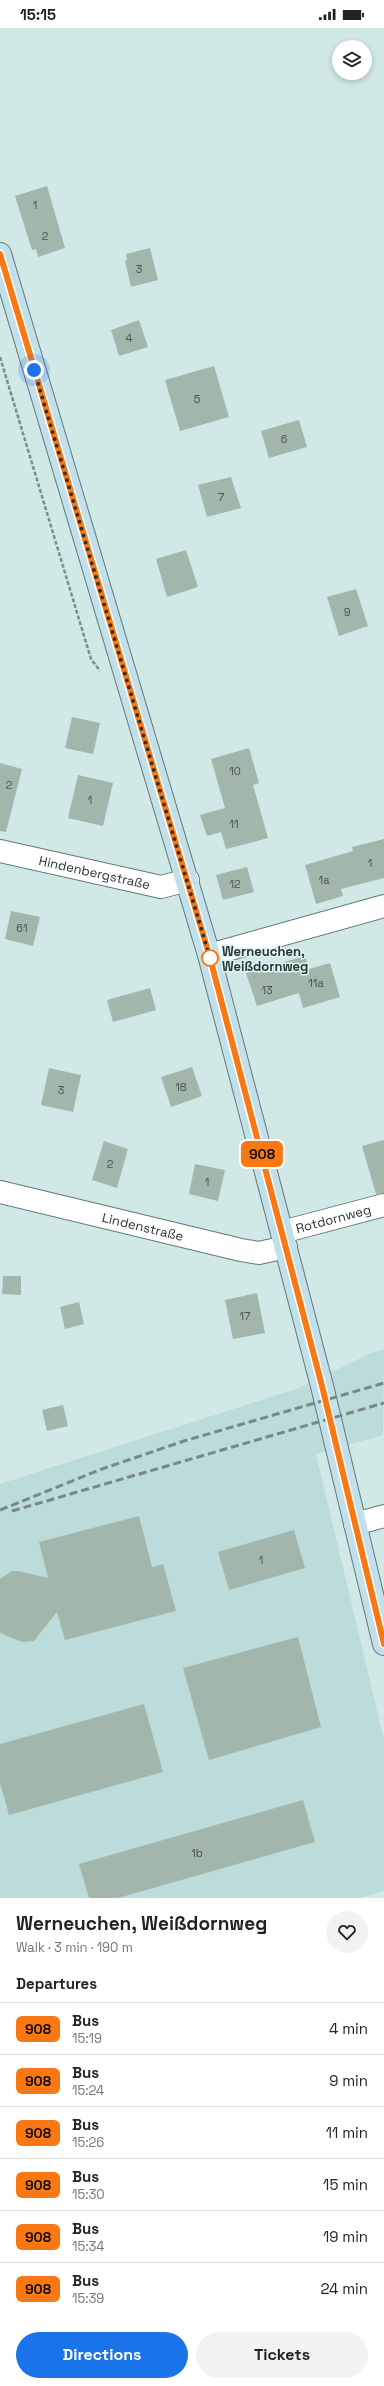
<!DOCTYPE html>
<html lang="en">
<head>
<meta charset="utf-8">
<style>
	:root { --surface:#fff; --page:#f2f2f2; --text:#222; --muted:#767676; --line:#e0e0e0; --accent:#1a73e8 }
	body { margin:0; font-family:"Space Grotesk",sans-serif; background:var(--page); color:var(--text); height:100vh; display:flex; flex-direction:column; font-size:15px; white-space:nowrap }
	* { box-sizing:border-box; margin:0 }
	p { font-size:13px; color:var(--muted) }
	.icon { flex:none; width:22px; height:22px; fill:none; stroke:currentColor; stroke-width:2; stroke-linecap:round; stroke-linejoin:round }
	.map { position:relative; height:1870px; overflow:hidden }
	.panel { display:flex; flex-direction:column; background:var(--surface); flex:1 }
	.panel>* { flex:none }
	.badge { padding:0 8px; border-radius:6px; font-size:14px; line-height:26px }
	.buttons { position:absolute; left:332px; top:12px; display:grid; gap:8px }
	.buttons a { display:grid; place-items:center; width:40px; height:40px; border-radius:50%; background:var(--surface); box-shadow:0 2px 6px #0003; font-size:20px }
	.you { position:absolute; width:20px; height:20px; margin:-10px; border:3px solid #fff; border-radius:50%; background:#1a73e8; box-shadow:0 0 0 6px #1a73e833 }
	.map>.badge { position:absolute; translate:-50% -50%; box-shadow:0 0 0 2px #fff }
	h2 { padding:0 16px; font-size:15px; line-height:36px }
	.round { display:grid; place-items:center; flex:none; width:42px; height:42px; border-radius:21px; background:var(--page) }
	.head { display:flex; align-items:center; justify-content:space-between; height:68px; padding:0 16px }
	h1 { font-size:19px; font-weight:700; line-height:30px }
	.primary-button { display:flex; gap:8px; margin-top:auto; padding:8px 16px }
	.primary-button a { flex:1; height:46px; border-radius:24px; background:var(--accent); color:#fff; font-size:16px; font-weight:700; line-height:46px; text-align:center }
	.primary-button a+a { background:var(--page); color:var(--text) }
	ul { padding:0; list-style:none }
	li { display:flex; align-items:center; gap:12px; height:52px; padding:0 16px; border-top:1px solid var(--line) }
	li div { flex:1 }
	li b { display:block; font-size:15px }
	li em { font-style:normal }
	li .badge { min-width:44px; font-weight:700; text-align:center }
	.status { display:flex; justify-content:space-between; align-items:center; height:28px; padding:0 20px; background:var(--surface); direction:ltr }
	.status svg { height:11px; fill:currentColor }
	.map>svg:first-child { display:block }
	.built { fill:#bbdcda }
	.building { fill:#a3b6ac }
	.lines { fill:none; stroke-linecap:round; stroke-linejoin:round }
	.minor-casing { stroke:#637978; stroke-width:24 }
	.secondary-casing { stroke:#637978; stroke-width:24 }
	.path { stroke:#7d8d8c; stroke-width:2.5; stroke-dasharray:4 2; stroke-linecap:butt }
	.minor { stroke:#fff; stroke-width:22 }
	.secondary { stroke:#c2e0e9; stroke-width:22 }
	.rail { stroke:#788887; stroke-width:3; stroke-dasharray:8 4; stroke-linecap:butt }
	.line-casing { stroke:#fff; stroke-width:9 }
	.line { stroke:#fa7814; stroke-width:6 }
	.walk { stroke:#2a3333; stroke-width:4; stroke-dasharray:0 7.2 }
	.stop-dot { fill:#fff; stroke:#fa7814; stroke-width:2 }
	.labels { text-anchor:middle; stroke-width:3; stroke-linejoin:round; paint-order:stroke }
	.number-label { font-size:11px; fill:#485451 }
	.street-label { font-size:13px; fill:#2a3333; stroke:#ddf5f3 }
	.stop-label { font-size:13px; font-weight:bold; fill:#2a3333; stroke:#ddf5f3; text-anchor:start }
</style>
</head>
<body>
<div class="status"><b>15:15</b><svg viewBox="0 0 49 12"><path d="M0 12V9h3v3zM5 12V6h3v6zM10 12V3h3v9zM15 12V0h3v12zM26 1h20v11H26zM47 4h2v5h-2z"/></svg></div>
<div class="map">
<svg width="384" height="1870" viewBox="0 0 384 1870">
	<rect width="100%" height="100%" fill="#d0e8e6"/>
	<!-- built -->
	<polygon class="built" points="384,1321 383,1407 316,1426 384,1712 384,1863 360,1870 0,1870 0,1456 299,1360 369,1326"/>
	<!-- building -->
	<g class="building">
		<polygon points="47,158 65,220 38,229 36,221 32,222 15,168"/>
		<polygon points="150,220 158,252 131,259 125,233 127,232 126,226"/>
		<polygon points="139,292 148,319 119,328 111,302"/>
		<polygon points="214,338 229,389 180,403 165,352"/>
		<polygon points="299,392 307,419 269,430 261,403"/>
		<polygon points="231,449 241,480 207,489 198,457"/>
		<polygon points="186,522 198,559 167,569 156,531"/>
		<polygon points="356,561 368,598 339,608 327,569"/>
		<polygon points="72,689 100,695 93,726 65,720"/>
		<polygon points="249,720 259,755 253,757 268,810 226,821 221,804 207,808 200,787 225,780 211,731"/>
		<polygon points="0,735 22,741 6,804 0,803"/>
		<polygon points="78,747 113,755 103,798 68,790"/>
		<polygon points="384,811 384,850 341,861 343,868 316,876 305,837 353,823 352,819"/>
		<polygon points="247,839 254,864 223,872 216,847"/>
		<polygon points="11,883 40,889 33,918 5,911"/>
		<polygon points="305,928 309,941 330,935 340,969 303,980 299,965 257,978 246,945"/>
		<polygon points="150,960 156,982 113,994 107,972"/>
		<polygon points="192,1039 202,1068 171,1079 161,1049"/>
		<polygon points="49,1040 81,1047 73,1084 41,1077"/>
		<polygon points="384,1112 384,1165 376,1166 362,1118"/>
		<polygon points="104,1113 128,1121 117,1160 92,1152"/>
		<polygon points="195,1136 225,1142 218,1173 189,1166"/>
		<polygon points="3,1248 21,1248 21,1267 2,1266"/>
		<polygon points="257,1265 265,1305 233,1311 225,1272"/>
		<polygon points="79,1274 84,1296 65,1301 60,1279"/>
		<polygon points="63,1377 68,1398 47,1403 42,1382"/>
		<polygon points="139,1488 152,1539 163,1536 176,1583 65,1612 57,1584 34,1613 22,1614 0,1605 0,1551 12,1543 18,1543 48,1550 39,1514"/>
		<polygon points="294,1502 305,1540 229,1562 218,1524"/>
		<polygon points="298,1609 321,1699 209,1732 183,1640"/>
		<polygon points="144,1676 163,1744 9,1787 0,1755 0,1716"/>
		<polygon points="303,1772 315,1814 118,1870 89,1870 79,1836"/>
	</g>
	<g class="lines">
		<!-- minor casing -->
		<g class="minor-casing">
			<g id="minor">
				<path id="s1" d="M0 823 161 859 188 852"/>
				<polyline points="209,927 384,878"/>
				<path id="s2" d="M0 1164 241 1222 259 1225 286 1219"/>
				<path id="s3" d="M282 1204 384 1177"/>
				<polyline points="355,1496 384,1488"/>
			</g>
		</g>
		<!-- secondary casing -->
		<g class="secondary-casing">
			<polyline id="secondary" points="0,226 209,927 322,1358 384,1616"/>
		</g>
		<!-- path -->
		<polyline class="path" points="0,329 91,631 100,643"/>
		<!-- minor -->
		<use href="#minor" class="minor"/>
		<!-- secondary -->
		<use href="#secondary" class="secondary"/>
		<!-- rail -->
		<g class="rail">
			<polyline points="0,1482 102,1441 184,1413 384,1355"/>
			<polyline points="12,1483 384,1375"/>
		</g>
	</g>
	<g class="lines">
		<!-- line casing -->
		<g class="line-casing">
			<polyline id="line" points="0,226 209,926 322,1358 384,1616"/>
		</g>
		<!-- line -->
		<use href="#line" class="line"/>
		<!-- walk -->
		<polyline class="walk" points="34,342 210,930"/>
	</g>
	<!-- markers -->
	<circle class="stop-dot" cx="210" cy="930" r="8"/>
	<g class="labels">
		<!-- number labels -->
		<g class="number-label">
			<text x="35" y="181">1</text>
			<text x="45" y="212">2</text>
			<text x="139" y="245">3</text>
			<text x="129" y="314">4</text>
			<text x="197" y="375">5</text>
			<text x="284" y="415">6</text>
			<text x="221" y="473">7</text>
			<text x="347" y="588">9</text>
			<text x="235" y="747">10</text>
			<text x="9" y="761">2</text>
			<text x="90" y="776">1</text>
			<text x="234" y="800">11</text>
			<text x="370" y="839">1</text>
			<text x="324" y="856">1a</text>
			<text x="235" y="860">12</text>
			<text x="22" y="904">61</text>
			<text x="316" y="959">11a</text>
			<text x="267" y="966">13</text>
			<text x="181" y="1063">18</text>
			<text x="61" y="1066">3</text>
			<text x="110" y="1140">2</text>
			<text x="207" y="1158">1</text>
			<text x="245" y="1292">17</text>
			<text x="261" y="1536">1</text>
			<text x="197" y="1829">1b</text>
		</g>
		<!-- street labels -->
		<g class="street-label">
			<text dy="5" stroke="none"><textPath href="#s1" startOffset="97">Hindenbergstraße</textPath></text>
			<text dy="5" stroke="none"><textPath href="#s3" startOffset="53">Rotdornweg</textPath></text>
			<text dy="5" stroke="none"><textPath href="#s2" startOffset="147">Lindenstraße</textPath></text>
		</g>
		<!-- stop labels -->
		<g class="stop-label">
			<text x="222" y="928">Werneuchen,<tspan x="222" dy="15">Weißdornweg</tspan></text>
		</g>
	</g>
</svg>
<div class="buttons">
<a><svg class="icon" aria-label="layers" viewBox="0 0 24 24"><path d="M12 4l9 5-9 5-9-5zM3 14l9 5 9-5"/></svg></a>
</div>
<div class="you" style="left:34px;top:342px"></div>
<b class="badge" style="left:262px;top:1126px;background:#fa7814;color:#111">908</b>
</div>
<section class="panel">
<div class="head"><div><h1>Werneuchen, Weißdornweg</h1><p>Walk · 3 min · 190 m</p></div><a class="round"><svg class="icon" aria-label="heart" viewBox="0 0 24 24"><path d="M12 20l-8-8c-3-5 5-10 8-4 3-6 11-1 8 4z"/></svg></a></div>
<h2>Departures</h2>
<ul>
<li><span class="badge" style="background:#fa7814;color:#111">908</span><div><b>Bus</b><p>15:19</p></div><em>4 min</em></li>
<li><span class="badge" style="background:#fa7814;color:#111">908</span><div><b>Bus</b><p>15:24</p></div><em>9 min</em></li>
<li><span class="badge" style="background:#fa7814;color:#111">908</span><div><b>Bus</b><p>15:26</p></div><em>11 min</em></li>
<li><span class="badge" style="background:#fa7814;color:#111">908</span><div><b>Bus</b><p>15:30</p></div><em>15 min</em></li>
<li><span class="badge" style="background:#fa7814;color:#111">908</span><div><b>Bus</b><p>15:34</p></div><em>19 min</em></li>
<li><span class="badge" style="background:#fa7814;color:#111">908</span><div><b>Bus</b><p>15:39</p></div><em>24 min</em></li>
</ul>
<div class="primary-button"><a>Directions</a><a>Tickets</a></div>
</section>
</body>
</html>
